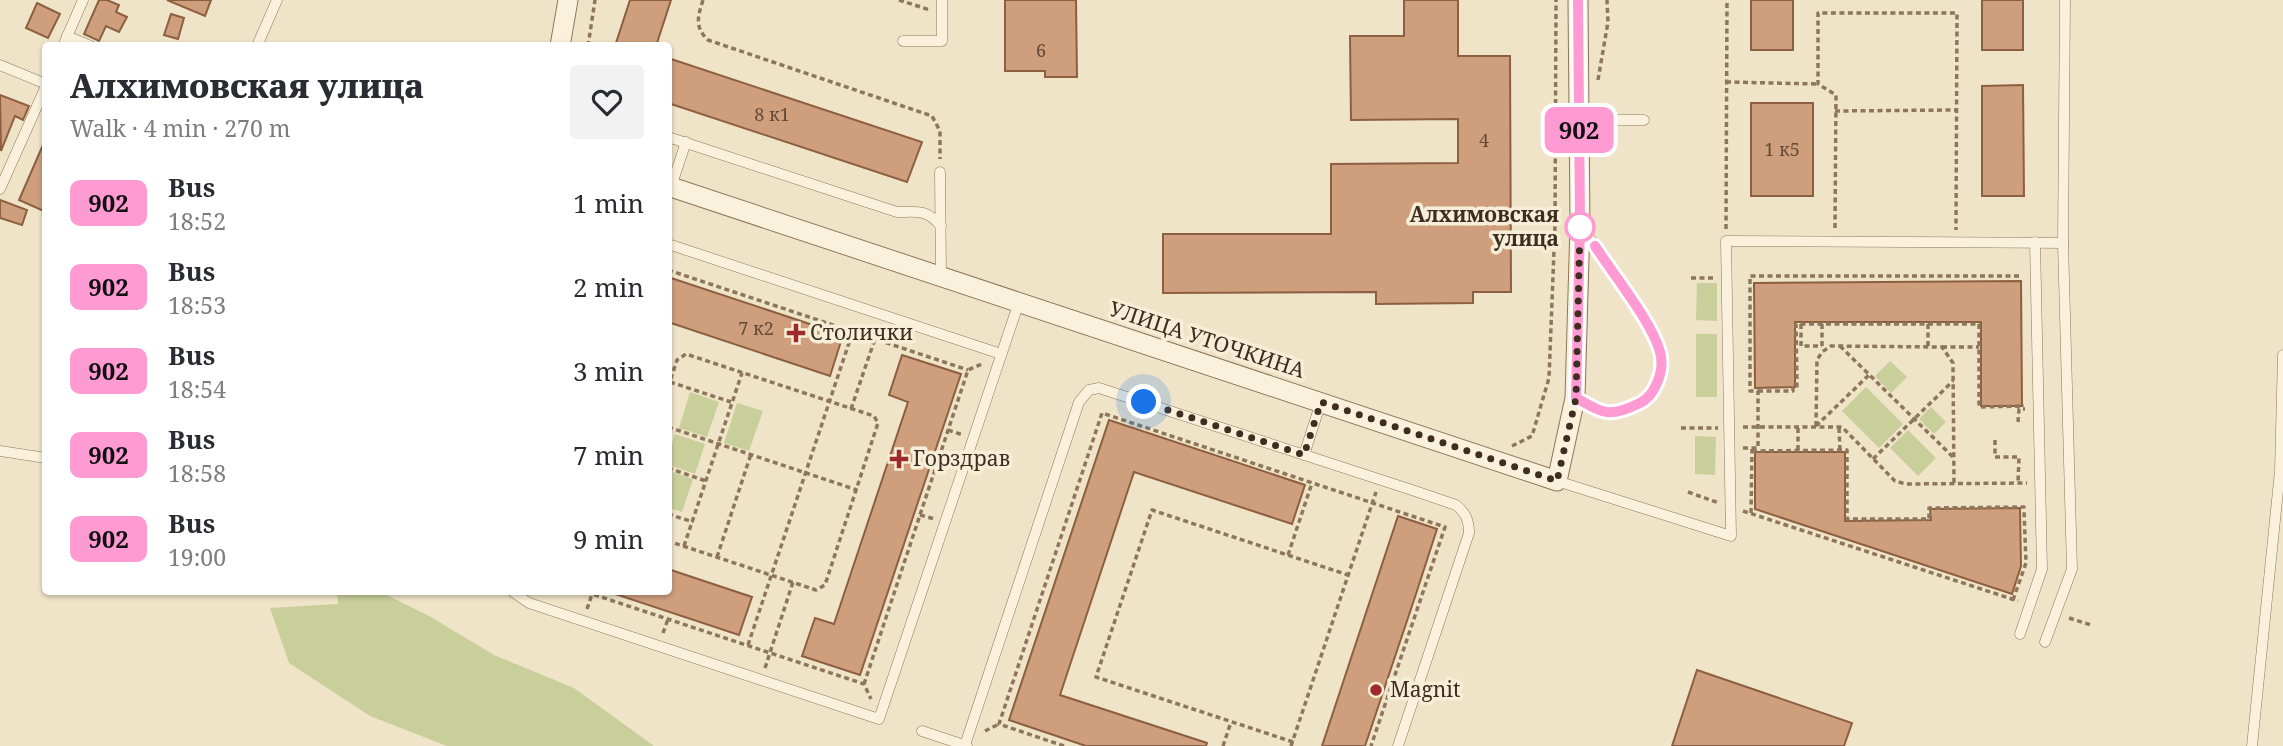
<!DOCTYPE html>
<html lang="en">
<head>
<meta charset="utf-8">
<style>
	:root { --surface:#fff; --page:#f2f2f3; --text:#2b2b33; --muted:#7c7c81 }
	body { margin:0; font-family:"Noto Serif",serif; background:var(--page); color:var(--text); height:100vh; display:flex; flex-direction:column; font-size:26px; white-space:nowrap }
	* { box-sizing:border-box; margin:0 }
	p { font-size:23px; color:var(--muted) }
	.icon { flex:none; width:38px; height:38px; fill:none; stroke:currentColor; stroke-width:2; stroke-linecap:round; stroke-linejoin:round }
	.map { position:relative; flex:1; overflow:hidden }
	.panel { position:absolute; left:42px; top:42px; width:630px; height:553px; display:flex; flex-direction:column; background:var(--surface); border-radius:7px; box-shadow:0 2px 5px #0004 }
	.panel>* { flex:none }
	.badge { padding:0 14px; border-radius:10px; font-size:24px; line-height:46px }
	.you { position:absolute; width:35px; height:35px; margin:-18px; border:5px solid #fff; border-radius:50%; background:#1a73e8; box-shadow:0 0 0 10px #1a73e833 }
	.map>.badge { position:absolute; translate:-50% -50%; box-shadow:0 0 0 4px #fff }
	.round { display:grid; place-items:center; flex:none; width:74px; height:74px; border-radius:7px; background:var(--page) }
	.summary { display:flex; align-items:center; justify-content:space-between; height:119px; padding:0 28px }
	h1 { font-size:33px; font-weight:800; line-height:52px }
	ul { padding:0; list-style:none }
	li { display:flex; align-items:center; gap:21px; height:84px; padding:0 28px }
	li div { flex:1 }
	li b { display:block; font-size:26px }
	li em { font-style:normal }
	li .badge { min-width:77px; font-weight:700; text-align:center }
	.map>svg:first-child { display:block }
	.green { fill:#c9cf9b }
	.building { fill:#cf9f7d; stroke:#8d5f41; stroke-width:2 }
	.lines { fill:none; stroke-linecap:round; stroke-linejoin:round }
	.lane-casing { stroke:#8d765c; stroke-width:11 }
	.street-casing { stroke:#8d765c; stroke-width:21 }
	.path { stroke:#8d765c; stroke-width:3.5; stroke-dasharray:5 3.5; stroke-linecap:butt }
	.lane { stroke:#faf1dc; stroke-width:10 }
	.street { stroke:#faf1dc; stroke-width:19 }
	.line-casing { stroke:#fff; stroke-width:16 }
	.line { stroke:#ff9ad2; stroke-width:10 }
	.walk { stroke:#3d2e20; stroke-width:7; stroke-dasharray:0 12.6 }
	.stop-dot { fill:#fff; stroke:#ff9ad2; stroke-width:3.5 }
	.poi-dot { fill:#9e2a2b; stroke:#f7eed8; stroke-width:2.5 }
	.labels { text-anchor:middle; stroke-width:7; stroke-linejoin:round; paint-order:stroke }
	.number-label { font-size:18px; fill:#624a37 }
	.stop-label { font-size:21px; font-weight:bold; fill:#3d2e20; stroke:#f7eed8; text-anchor:end }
	.poi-label { font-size:21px; fill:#3d2e20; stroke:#f7eed8; text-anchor:start }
	.street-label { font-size:21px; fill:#3d2e20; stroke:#f7eed8 }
</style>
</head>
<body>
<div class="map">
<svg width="2283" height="746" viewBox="0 0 2283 746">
	<rect width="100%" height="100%" fill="#f0e4c8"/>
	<!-- green -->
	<g class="green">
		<polygon points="1697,283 1717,283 1717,321 1696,320"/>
		<rect x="1696" y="334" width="21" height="63"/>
		<polygon points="1890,361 1907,377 1891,393 1875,376"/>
		<polygon points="1866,387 1903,424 1879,448 1842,411"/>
		<polygon points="690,392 719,402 707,437 679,428"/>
		<polygon points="737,403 763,411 749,451 724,443"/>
		<polygon points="1931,407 1946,422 1934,434 1919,419"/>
		<polygon points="1908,430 1936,458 1918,476 1890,448"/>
		<polygon points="675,434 705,444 695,474 669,465 669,454"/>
		<polygon points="1695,436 1716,437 1715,475 1695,474"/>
		<polygon points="669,471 693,479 682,512 669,508"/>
		<polygon points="337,592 381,592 429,616 494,655 574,688 654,746 447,746 370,716 289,663 270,608 338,604"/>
	</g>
	<!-- building -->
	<g class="building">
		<polygon points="99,0 107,0 119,5 116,12 127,17 119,32 106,26 99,41 84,34"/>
		<polygon points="167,0 211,0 205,16"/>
		<polygon points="630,0 671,0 656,46 615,46"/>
		<polygon points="1005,0 1076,0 1077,77 1045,77 1045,71 1005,71"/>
		<polygon points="1404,0 1458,0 1458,56 1510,56 1511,292 1473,292 1473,303 1376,304 1376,292 1163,293 1163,234 1331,234 1331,164 1458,163 1458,119 1351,120 1350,36 1404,36"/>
		<rect x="1751" y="0" width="42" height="50"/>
		<rect x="1982" y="0" width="41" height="50"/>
		<polygon points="37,3 60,14 48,38 26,28"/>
		<polygon points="171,14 184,18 178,39 164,35"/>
		<polygon points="668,58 922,142 907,182 668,103"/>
		<polygon points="2023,85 2024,196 1982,196 1982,86"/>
		<polygon points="0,95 29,106 23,120 15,116 1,151"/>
		<rect x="1751" y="103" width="62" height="93"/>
		<polygon points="46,138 46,212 19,200"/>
		<polygon points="0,200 27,210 22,225 0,218"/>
		<polygon points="668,277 843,335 830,376 668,322"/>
		<polygon points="2021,281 2022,406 1981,406 1981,322 1795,322 1795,387 1755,388 1754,283"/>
		<polygon points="902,355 961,374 860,675 802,656 815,618 834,624 908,402 889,395"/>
		<polygon points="1109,420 1305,485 1292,524 1134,472 1060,695 1207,743 1206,746 1086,746 1009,720"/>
		<polygon points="1755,452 1845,452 1845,521 1931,520 1930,509 2020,508 2021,566 2012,594 1755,509"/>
		<polygon points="1398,516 1437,529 1416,594 1365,746 1322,746"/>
		<polygon points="668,569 752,597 739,635 615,594 616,592 668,592"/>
		<polygon points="1697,670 1852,723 1844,746 1672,746"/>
	</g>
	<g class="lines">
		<!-- lane casing -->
		<g class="lane-casing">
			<g id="lane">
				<polyline points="67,36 91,46"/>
				<polyline points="903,41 942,41 942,0"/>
				<polyline points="63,46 83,0"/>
				<polyline points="257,46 277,0"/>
				<polyline points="0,65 46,84"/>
				<polyline points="1579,120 1644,120"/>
				<path d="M668 137 897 212C918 212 926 209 941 226"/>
				<polyline points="940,172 941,276"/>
				<polyline points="671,187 686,142"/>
				<polyline points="0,189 46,86"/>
				<polyline points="668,244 1001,354"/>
				<polyline points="1575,398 1601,412 1620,413 1646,400 1659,381 1661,354 1653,333 1583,228"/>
				<polyline points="0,451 46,458"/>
				<polyline points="1304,455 1321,402"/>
				<polyline points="1557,481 1731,536 1726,241 2063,243 2065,0"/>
				<polyline points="513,592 529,603 879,719 1019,302"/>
				<polyline points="2020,634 2042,569 2035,242"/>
				<polyline points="2045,642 2072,569 2063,243"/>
				<polyline points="922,731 967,746"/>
				<path d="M965 745 1079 402 1089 390 1099 388 1412 490 1456 505C1466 513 1469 521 1469 533L1398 746"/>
				<polyline points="2252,746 2280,471 2283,355"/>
			</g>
		</g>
		<!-- street casing -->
		<g class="street-casing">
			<g id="street">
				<polyline points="560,46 568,0"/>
				<polyline points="668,186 1557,481 1575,398 1580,224 1578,0"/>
			</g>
		</g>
		<!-- path -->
		<g class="path">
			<path d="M703 0C698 16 694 27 708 40L932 116 940 131V159"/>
			<polyline points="899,0 930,10"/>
			<polyline points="588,46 595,0"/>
			<polyline points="1598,80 1608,22 1607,0"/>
			<polyline points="1726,82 1818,84"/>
			<polyline points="1835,111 1956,110"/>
			<polyline points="1835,228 1836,95 1818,84 1818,13 1957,13 1956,230"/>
			<polyline points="1726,229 1727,0"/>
			<polyline points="668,270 968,370"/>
			<polyline points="1691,278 1713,278"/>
			<polyline points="1801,324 1801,346 1822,346"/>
			<polyline points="1928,324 1928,346"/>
			<polyline points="1822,346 1822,324"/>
			<polyline points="1840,346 1954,458"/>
			<polyline points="1942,347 1979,347"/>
			<polyline points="670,382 731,402"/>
			<polyline points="668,387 677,360 686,354 874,416 878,423 825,585 816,590 668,541"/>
			<polyline points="1758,391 1793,391 1793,388 1797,388 1796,324 1979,324 1979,407 2024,406"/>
			<polyline points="851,409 879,327"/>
			<polyline points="2018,422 2019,409 2025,409"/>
			<polyline points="1816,426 1817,360 1822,352 1831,346 1942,347 1953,363 1954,483"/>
			<polyline points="1816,426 1869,375"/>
			<polyline points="668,427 857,490"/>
			<polyline points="1743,427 1842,427 1895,481 1906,484 2027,483"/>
			<polyline points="1681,428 1718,428"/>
			<polyline points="1839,428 1840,450"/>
			<polyline points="948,430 963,435"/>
			<polyline points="1995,440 1995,457 2019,457 2018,483"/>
			<polyline points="1512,446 1532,436 1549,378 1555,225 1556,0"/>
			<polyline points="1743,448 1758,448 1758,391 1750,391 1750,276 2022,276"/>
			<polyline points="1798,450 1798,427"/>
			<polyline points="1752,451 1847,450 1847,519 1929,519 1929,508 2024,507 2024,509"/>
			<polyline points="1873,459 1953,381"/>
			<polyline points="668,468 706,481"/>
			<polyline points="1688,492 1719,503"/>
			<polyline points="1743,511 2018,601"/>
			<polyline points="1751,513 1752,449"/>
			<polyline points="668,514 693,522"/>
			<polyline points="920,515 935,519"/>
			<polyline points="684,546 742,373"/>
			<polyline points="1288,555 1312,483"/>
			<polyline points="717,557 751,454"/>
			<polyline points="586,592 864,684 871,699"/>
			<polyline points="2013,600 2026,563 2024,510"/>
			<polyline points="587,609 592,594"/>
			<polyline points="2069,618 2091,625"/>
			<polyline points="663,633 668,619"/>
			<polyline points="748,645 853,331"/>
			<polyline points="765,668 793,582"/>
			<polyline points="864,684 968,370 984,363"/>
			<polyline points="985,731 999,724"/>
			<polyline points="1293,742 1096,677 1152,510 1348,575"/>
			<polyline points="1064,746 999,724 1102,413 1445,527 1371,746"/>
			<polyline points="1223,746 1231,722"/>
			<polyline points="1291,746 1376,492"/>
		</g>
		<!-- lane -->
		<use href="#lane" class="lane"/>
		<!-- street -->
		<use href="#street" class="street"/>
	</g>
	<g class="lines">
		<!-- line casing -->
		<g class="line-casing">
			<path id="line" d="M1578 0 1580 224 1576 398C1605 414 1609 418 1640 403 1656 395 1665 369 1660 352 1652 322 1613 274 1595 246"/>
		</g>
		<!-- line -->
		<use href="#line" class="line"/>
		<!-- walk -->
		<polyline class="walk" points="1144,402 1304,455 1321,402 1557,481 1576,398 1580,227"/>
	</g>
	<!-- markers -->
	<circle class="stop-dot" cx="1580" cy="227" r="14"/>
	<g class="poi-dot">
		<path d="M792.5 322.5h7v7h7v7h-7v7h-7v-7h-7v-7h7z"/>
		<path d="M895.5 448.5h7v7h7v7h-7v7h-7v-7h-7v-7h7z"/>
		<circle cx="1376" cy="690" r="7"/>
	</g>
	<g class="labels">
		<!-- number labels -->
		<g class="number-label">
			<text x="1041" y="57">6</text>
			<text x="772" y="121">8 к1</text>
			<text x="1484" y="147">4</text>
			<text x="1782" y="156">1 к5</text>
			<text x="756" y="335">7 к2</text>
		</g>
		<!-- stop labels -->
		<g class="stop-label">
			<text x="1559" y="222">Алхимовская<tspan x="1559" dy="24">улица</tspan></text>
		</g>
		<!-- poi labels -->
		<g class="poi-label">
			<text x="810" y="340">Столички</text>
			<text x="913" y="466">Горздрав</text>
			<text x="1390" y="697">Magnit</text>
		</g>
		<!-- street labels -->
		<g class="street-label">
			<text transform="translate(1207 340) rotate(18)" y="7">УЛИЦА УТОЧКИНА</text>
		</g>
	</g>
</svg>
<div class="you" style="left:1144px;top:402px"></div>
<b class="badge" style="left:1579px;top:130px;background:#ff9ad2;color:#111">902</b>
<section class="panel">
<div class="summary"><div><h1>Алхимовская улица</h1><p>Walk · 4 min · 270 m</p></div><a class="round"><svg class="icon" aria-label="heart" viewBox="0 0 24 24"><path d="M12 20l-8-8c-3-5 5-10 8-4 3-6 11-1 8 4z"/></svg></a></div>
<ul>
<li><span class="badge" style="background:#ff9ad2;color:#111">902</span><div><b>Bus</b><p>18:52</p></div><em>1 min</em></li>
<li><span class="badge" style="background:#ff9ad2;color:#111">902</span><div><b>Bus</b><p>18:53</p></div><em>2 min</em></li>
<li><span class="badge" style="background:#ff9ad2;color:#111">902</span><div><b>Bus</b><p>18:54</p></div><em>3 min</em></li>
<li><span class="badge" style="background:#ff9ad2;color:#111">902</span><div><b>Bus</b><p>18:58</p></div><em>7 min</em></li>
<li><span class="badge" style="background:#ff9ad2;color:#111">902</span><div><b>Bus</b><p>19:00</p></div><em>9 min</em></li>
</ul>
</section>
</div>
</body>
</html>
